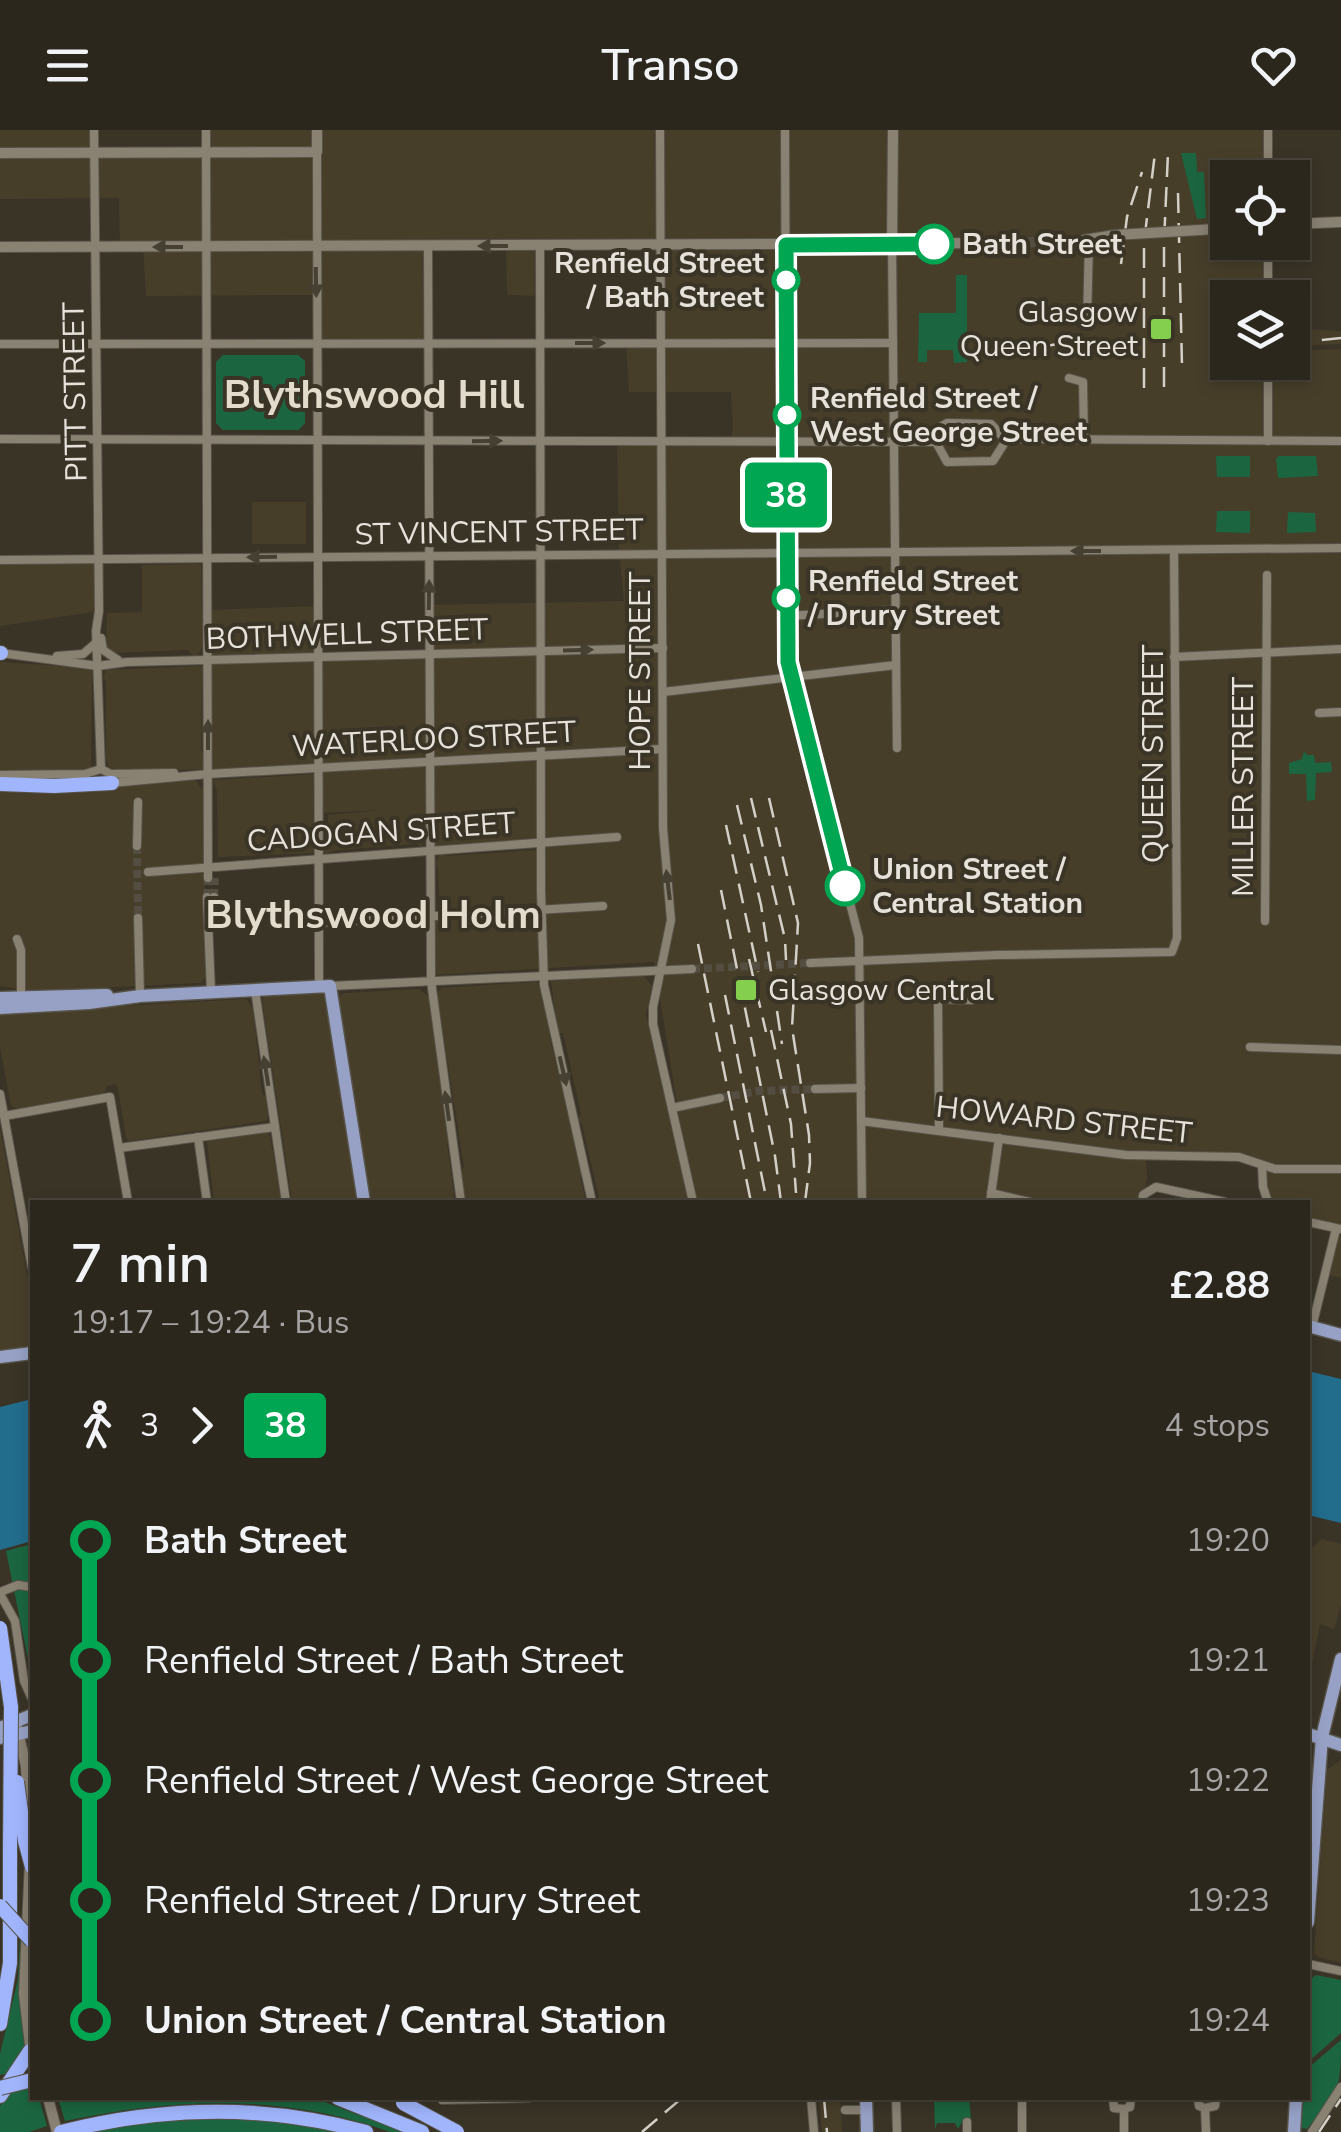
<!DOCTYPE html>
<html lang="en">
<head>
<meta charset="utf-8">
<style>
	:root { --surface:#2c271d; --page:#38332a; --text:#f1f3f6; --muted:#a6a5a4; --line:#48443b }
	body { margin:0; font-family:"Nunito Sans",sans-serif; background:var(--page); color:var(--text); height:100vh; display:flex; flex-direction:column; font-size:38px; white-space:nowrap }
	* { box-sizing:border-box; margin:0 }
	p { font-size:32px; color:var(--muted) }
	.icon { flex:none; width:55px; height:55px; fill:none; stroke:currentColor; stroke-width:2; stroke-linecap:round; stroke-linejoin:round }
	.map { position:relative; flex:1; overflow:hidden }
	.panel { position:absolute; left:30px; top:1070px; width:1280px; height:900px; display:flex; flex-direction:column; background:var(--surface); border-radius:0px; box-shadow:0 5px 15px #0003,0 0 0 2px var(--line) }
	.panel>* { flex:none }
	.badge { padding:0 20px; border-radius:8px; font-size:35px; line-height:65px }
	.fabs { position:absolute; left:1210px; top:30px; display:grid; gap:20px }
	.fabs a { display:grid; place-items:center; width:100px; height:100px; border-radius:0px; background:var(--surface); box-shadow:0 5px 15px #0003,0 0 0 2px var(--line); font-size:50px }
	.map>.badge { position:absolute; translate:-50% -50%; box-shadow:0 0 0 5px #fff }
	.legs { display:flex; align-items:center; gap:15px; height:110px; padding:0 40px; font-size:32px }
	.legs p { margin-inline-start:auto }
	.summary { display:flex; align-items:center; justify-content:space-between; height:170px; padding:0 40px }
	h1 { font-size:55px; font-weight:600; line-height:75px }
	ul { padding:0 40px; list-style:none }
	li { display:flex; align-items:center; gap:35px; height:120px; font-size:38px }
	li i { display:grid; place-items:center; width:15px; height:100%; margin:0 12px; background:currentColor }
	li i::after { content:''; width:25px; height:25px; margin:-12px; border:8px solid; border-radius:50%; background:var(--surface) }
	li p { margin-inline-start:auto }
	li:first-child i { background:linear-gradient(#0000 50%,currentColor 0) }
	li:last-child i { background:linear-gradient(currentColor 50%,#0000 0) }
	header { display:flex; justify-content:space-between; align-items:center; height:130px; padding:0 40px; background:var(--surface); font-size:45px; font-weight:600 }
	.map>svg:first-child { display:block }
	.built { fill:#473e2a }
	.green { fill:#1b6640 }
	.water { fill:#226c8c }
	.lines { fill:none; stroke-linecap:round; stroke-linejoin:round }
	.minor-tunnel { stroke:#544e42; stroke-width:8; stroke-dasharray:8 4; stroke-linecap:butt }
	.tertiary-tunnel { stroke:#544e42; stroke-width:10; stroke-dasharray:10 5; stroke-linecap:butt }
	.minor-casing { stroke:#585348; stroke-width:10 }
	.tertiary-casing { stroke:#585348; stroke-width:12 }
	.primary-casing { stroke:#585348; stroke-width:15 }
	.motorway-casing { stroke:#585348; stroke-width:16 }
	.minor { stroke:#898273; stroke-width:8 }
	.tertiary { stroke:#898273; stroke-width:10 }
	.primary { stroke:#97a1c5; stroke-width:12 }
	.motorway { stroke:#a0b5fc; stroke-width:14 }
	.rail { stroke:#d4d0c8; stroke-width:2.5; stroke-dasharray:20 10; stroke-linecap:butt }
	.tertiary-bridge-casing { stroke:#585348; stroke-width:12; stroke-linecap:butt }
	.motorway-bridge-casing { stroke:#585348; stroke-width:16; stroke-linecap:butt }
	.tertiary-bridge { stroke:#898273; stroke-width:10 }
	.motorway-bridge { stroke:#a0b5fc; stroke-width:14 }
	.oneway { fill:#464032 }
	.line-1-casing { stroke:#fff; stroke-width:22 }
	.line-1 { stroke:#00a651; stroke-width:15 }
	.stop-1-dot { fill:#fff; stroke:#00a651; stroke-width:5 }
	.poi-dot { fill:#84d04e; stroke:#3a3427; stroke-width:4 }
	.labels { text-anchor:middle; stroke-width:8; stroke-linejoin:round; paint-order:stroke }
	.stop-label { font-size:30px; font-weight:bold; fill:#e6e2da; stroke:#3a3427; text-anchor:start }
	.poi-label { font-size:30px; fill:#e6e2da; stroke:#3a3427; text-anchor:end }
	.street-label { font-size:30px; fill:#e6e2da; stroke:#3a3427 }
	.district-label { font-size:40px; font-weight:bold; fill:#e3dbcb; stroke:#3a3427 }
</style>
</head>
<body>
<header><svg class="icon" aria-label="menu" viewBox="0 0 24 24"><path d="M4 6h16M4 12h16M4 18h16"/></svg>Transo<svg class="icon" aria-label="heart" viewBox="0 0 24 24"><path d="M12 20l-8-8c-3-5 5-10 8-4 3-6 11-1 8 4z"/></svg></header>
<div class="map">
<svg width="1341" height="2002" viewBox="0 0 1341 2002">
	<rect width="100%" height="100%" fill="#3a3427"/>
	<!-- built -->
	<g class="built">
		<polygon points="0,0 94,0 95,22 205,22 206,0 1269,0 1269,47 1228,48 1228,112 1268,113 1268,167 1228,168 1228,232 1292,232 1293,221 1341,219 1341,1148 1325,1144 1336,1099 1308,1092 1308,1072 1268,1072 1262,1035 1239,1027 1146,1026 1147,1048 1142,1072 693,1072 654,832 431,845 430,787 541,779 542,713 429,721 429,677 423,677 427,680 427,708 421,716 415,714 338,720 319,725 328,710 328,685 381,680 318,683 320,639 208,644 208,480 320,476 318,527 428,524 429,475 624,471 619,423 617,312 731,311 733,298 731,262 629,262 626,213 660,214 660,116 540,116 540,166 507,165 506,116 428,116 428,213 318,213 315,165 146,166 143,117 120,117 119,68 0,69"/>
		<polygon points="1292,198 1341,201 1341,214 1293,216"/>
		<rect x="252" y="372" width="54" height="42"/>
		<polygon points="98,428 99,481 0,496 0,430"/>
		<polygon points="198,434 201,436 202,486 202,517 198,525 193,526 188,520 112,523 106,517 107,483 142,482 142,435"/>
		<polygon points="0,532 92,538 91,649 0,651"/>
		<polygon points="202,536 201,621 206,626 206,639 141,641 126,638 118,641 109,637 106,628 106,551 103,548 106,540"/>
		<polygon points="317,644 313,657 313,711 316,716 312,723 218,727 217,661 213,650"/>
		<polygon points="195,650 204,661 206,847 201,853 30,861 0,856 0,661"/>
		<polygon points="535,720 537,722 537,773 440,780 438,738 435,734 440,724 448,726"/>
		<polygon points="642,844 652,856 646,885 690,1072 600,1072 582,994 578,990 581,983 563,903 558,903 551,851"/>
		<polygon points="535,852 540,854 552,901 549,905 583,1043 580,1047 586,1072 465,1072 461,1040 464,1037 437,863 442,858"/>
		<polygon points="419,859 429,867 450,1010 447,1014 455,1072 371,1072 337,867 345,863"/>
		<polygon points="325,863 362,1072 292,1072 262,869 267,866"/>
		<polygon points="246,869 253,878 262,964 266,967 268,985 266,991 129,1011 126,1008 118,958 115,954 107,956 104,963 18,979 11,976 0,917 0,883"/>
		<polygon points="0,999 32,1170 32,1215 0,1221"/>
		<polygon points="269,1002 282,1072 214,1072 207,1011"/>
		<polygon points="1322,1409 1341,1414 1341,1475 1334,1499 1320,1494 1311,1539 1308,1543 1308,1422"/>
		<polygon points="1341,1630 1341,1833 1318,1827 1314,1823 1327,1640"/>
		<polygon points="819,1968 840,1968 842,2002 822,2002"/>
	</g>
	<!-- green -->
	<g class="green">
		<polygon points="1181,23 1196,23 1197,42 1204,42 1206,88 1197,89"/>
		<polygon points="956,145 967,145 967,232 954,233 953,220 927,220 927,232 918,232 919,183 956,183"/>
		<polygon points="223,225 298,225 305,231 305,293 299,300 223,300 216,293 216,232"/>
		<polygon points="1216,326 1250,326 1250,347 1217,347"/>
		<polygon points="1279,326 1316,326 1318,346 1278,348 1276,329"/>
		<polygon points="1250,381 1250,403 1216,402 1217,381"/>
		<polygon points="1288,382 1315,383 1316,402 1287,403"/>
		<polygon points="1304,621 1307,625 1314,625 1315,633 1331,632 1332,642 1316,643 1315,670 1307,671 1306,644 1289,644 1289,633 1302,629"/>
		<polygon points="32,1414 32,1548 6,1421"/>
		<polygon points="20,1807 24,1811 26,1916 9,1943 0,1945 0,1924 18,1849"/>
		<polygon points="1316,1845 1341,1850 1341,1903 1308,1932 1312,1848"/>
		<path d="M1341 1910C1341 1961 1339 1960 1307 1999L1301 1998 1303 1968H1308V1938Z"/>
		<polygon points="32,1955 32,1968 39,1968 47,1996 29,2002 0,2002 0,1976 10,1960"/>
		<path d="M58 1968H314L404 2002H390C285 1963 173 1968 65 1991Z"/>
		<polygon points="934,1968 969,1968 971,1990 963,1990 958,1999 955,1993 937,1993 935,1999"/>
		<polygon points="226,1988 284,1991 342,2002 90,2002 138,1993"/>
	</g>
	<!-- water -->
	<g class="water">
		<polygon points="1308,1241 1341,1249 1341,1393 1308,1385"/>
		<polygon points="32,1269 32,1411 0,1420 0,1277"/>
	</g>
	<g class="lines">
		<!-- minor-tunnel -->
		<g class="minor-tunnel">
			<polyline points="137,716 138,788"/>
			<polyline points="207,767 208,748"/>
			<polyline points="214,767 215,748"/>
			<polyline points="692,839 810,833"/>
			<polyline points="720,968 758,961 815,959"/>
		</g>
		<!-- tertiary-tunnel -->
		<polyline class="tertiary-tunnel" points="1011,113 1084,110"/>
		<!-- minor casing -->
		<g class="minor-casing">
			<g id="minor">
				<polyline points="94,0 99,481 96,501 101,639"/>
				<polyline points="206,0 208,748"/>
				<polyline points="660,0 663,698 671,790 653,877 653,894 693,1072"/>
				<polyline points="785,0 787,529 859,808 862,1072"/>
				<polyline points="1268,0 1268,48"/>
				<polyline points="317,22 319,857"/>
				<polyline points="892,115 897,618"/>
				<polyline points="428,116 431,851 461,1072"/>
				<polyline points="540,116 541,761 544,855 592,1072"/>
				<polyline points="1268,168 1268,112"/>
				<polyline points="1087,195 1089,110"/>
				<polyline points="0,214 893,213"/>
				<polyline points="1069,248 1083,252 1084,310"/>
				<polyline points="0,309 936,312"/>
				<polyline points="1013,309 1002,306 991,294 947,293 942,296 936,312 947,332 993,331 1005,312 1013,309 1341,311"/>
				<polyline points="1268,311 1268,232"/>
				<polyline points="0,430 1341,418"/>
				<polyline points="786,486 895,480"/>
				<polyline points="101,508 103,520 118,530"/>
				<polyline points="1,523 98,536 127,532 663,518"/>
				<polyline points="57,526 83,524 97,512"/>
				<polyline points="1174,527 1341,519"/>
				<polyline points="663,562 896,535"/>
				<polyline points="1319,583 1341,582"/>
				<polyline points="101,639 111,644 174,643"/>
				<polyline points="0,645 85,644 101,639"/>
				<polyline points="112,653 208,644 662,619"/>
				<polyline points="137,716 138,672"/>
				<polyline points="148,742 617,707"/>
				<polyline points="207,767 211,862"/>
				<polyline points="138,788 140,866"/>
				<polyline points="212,788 214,767"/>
				<polyline points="1265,791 1267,445"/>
				<polyline points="318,793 603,776"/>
				<polyline points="17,809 21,820 21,868"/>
				<polyline points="810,833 997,825 1172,822 1177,808 1174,420"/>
				<polyline points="330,856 692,839"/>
				<polyline points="255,860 286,1072"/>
				<polyline points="1250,917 1341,920"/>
				<polyline points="815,959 861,958"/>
				<polyline points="0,964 32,1138"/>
				<polyline points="672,978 720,968"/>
				<polyline points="4,986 110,967 128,1072"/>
				<polyline points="861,991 1126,1025 1239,1027 1275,1039 1341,1039"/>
				<polyline points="939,1001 938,869 972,870"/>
				<polyline points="198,1007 207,1072"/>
				<polyline points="119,1018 275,997"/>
				<polyline points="1262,1035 1263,1057 1268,1072"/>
				<polyline points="991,1063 1030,1072"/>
				<polyline points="990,1072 999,1008"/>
				<polyline points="1142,1072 1143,1065 1156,1057 1225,1072"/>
				<polyline points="1308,1092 1341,1099"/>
				<polyline points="1312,1197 1336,1099"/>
				<polyline points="0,1462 18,1455 32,1457"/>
				<polyline points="0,1464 15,1491 24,1551 32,1569"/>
				<polyline points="1308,1834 1341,1841"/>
				<polyline points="811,1968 814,2002"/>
				<polyline points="896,1968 897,2002"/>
				<polyline points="1022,1968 1022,2002"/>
				<polyline points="1113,1968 1114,1978 1124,1979"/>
				<polyline points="1198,1968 1199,1976 1205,1978 1206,2002"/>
				<polyline points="442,1970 528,1968"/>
				<polyline points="1205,1978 1215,1976 1216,1968"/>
				<polyline points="845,1980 867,1980"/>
				<polyline points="967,1992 967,2002"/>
				<polyline points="1124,2002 1124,1979 1130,1977 1131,1968"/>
				<polyline points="1312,2002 1341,1957"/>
			</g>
		</g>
		<!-- tertiary casing -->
		<g class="tertiary-casing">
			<g id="tertiary">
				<polyline points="0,23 317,22 317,0"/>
				<polyline points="1292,94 1341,92"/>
				<polyline points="1200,100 1228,98"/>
				<polyline points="1084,110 1115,105"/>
				<polyline points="892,115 893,0"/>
				<polyline points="0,117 1011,113"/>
				<polyline points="17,1597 26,1636 29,1699"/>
				<polyline points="30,1731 24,1864 31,1923"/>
				<polyline points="48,1968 57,2002"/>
			</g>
		</g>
		<!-- primary casing -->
		<g class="primary-casing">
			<g id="primary">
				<polyline points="0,868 107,865"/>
				<polyline points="0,878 89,873 140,866 330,856 364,1072"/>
				<polyline points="1308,1196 1341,1205"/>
				<polyline points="0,1227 32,1223"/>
				<polyline points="0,1598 32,1585"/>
				<polyline points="1308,1604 1341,1615"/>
				<polyline points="0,1608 32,1601"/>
				<polyline points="1308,1792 1322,1607 1341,1529"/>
				<polyline points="866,1968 867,2002"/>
				<polyline points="1294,2002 1296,1968"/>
			</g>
		</g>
		<!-- motorway casing -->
		<g class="motorway-casing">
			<g id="motorway">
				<polyline points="0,523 1,523"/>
				<polyline points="0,654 54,656 112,653"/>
				<polyline points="0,1894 10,1833 10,1720"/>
				<polyline points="0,1966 30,1921"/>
				<polyline points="338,1968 422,2002"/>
				<path d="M61 2002C163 1976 265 1974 366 2002"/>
			</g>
		</g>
		<!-- minor -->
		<use href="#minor" class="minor"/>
		<!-- tertiary -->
		<use href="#tertiary" class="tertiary"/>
		<!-- primary -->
		<use href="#primary" class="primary"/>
		<!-- motorway -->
		<use href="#motorway" class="motorway"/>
		<!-- rail -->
		<g class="rail">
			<polyline points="1178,63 1182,236"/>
			<polyline points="1121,134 1127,87 1142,42"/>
			<polyline points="1292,213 1341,208"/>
			<polyline points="1035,218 1086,209"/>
			<polyline points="1164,257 1164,112 1168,23"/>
			<polyline points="1144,258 1144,112 1155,23"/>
			<polyline points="751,668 785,809 786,830"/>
			<polyline points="769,668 798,793 792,898 809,1005 810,1033 805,1072"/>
			<polyline points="737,675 761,775 782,914"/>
			<polyline points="726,695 758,842"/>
			<polyline points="721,760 775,1026 781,1072"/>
			<polyline points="698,814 751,1072"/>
			<polyline points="749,829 766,902"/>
			<polyline points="725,865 767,1072"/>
			<polyline points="771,900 791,994 796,1063"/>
			<polyline points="824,1968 827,2002"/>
			<polyline points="642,2002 682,1968"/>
			<polyline points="1319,2002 1341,1969"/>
		</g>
		<!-- tertiary-bridge casing -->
		<g class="tertiary-bridge-casing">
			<polyline id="tertiary-bridge" points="1115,105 1200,100"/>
		</g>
		<!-- motorway-bridge casing -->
		<g class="motorway-bridge-casing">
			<g id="motorway-bridge">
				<polyline points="0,1498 11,1577 10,1720"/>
				<polyline points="17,1652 25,1711 32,1737"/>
				<polyline points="0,1776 32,1811"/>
				<polyline points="0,1958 32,1950"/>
				<polyline points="403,1973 457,2002"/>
			</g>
		</g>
		<!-- tertiary-bridge -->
		<use href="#tertiary-bridge" class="tertiary-bridge"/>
		<!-- motorway-bridge -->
		<use href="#motorway-bridge" class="motorway-bridge"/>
	</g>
	<!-- one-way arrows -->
	<defs><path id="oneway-solid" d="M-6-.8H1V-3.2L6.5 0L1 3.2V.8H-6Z" transform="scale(2.5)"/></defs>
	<g class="oneway">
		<use href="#oneway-solid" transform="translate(493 116) rotate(180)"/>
		<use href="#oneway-solid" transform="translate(168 117) rotate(180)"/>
		<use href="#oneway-solid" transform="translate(316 152) rotate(89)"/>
		<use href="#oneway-solid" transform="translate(590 213)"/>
		<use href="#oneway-solid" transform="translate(487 311) rotate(-1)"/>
		<use href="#oneway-solid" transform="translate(1086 421) rotate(180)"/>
		<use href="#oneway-solid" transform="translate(262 427) rotate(179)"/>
		<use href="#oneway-solid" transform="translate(429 465) rotate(-89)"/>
		<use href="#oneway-solid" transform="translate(578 520) rotate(-2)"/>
		<use href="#oneway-solid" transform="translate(208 605) rotate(-90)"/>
		<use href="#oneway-solid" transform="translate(668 755) rotate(-97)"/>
		<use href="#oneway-solid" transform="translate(266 941) rotate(-99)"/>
		<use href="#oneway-solid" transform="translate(563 941) rotate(77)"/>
		<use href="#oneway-solid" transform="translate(447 976) rotate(-98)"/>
	</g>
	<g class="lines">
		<!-- line-1 casing -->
		<g class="line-1-casing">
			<polyline id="line-1" points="845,756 788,532 786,115 934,114"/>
		</g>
		<!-- line-1 -->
		<use href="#line-1" class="line-1"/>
	</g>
	<!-- markers -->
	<g class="stop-1-dot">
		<circle cx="934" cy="114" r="18"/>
		<circle cx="786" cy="150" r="12"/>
		<circle cx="787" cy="285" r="12"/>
		<circle cx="786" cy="468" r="12"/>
		<circle cx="845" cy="756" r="18"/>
	</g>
	<g class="poi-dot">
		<rect x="1149" y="187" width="24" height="24" rx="5"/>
		<rect x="734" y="848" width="24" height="24" rx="5"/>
	</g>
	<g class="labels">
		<!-- stop labels -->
		<g class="stop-label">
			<text x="962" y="124">Bath Street</text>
			<text x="764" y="143" text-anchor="end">Renfield Street<tspan x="764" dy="34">/ Bath Street</tspan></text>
			<text x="810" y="278">Renfield Street /<tspan x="810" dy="34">West George Street</tspan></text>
			<text x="808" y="461">Renfield Street<tspan x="808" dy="34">/ Drury Street</tspan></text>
			<text x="872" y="749">Union Street /<tspan x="872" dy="34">Central Station</tspan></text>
		</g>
		<!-- poi labels -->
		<g class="poi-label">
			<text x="1138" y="192">Glasgow<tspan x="1138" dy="34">Queen Street</tspan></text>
			<text x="768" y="870" text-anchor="start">Glasgow Central</text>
		</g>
		<!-- street labels -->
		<g class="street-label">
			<text transform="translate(75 262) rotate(-91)" y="10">PITT STREET</text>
			<text transform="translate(499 402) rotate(-1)" y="10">ST VINCENT STREET</text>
			<text transform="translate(347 504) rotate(-2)" y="10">BOTHWELL STREET</text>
			<text transform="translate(640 541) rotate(-90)" y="10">HOPE STREET</text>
			<text transform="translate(434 609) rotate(-3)" y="10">WATERLOO STREET</text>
			<text transform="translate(1153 624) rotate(-90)" y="10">QUEEN STREET</text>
			<text transform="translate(1243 657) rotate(-90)" y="10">MILLER STREET</text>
			<text transform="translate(381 702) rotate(-4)" y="10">CADOGAN STREET</text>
			<text transform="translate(1064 990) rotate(6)" y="10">HOWARD STREET</text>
		</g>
		<!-- district labels -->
		<g class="district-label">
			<text x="374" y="278">Blythswood Hill</text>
			<text x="373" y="798">Blythswood Holm</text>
		</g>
	</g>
</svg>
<div class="fabs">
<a><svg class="icon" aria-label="locate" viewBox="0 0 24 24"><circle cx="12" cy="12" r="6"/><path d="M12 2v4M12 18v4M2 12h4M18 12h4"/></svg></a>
<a><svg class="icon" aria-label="layers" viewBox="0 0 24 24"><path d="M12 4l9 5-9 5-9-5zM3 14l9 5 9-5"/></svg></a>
</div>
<b class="badge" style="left:786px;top:365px;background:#00a651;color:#fff">38</b>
<section class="panel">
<div class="summary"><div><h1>7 min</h1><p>19:17 – 19:24 · Bus</p></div><b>£2.88</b></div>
<div class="legs"><svg class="icon" aria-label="walk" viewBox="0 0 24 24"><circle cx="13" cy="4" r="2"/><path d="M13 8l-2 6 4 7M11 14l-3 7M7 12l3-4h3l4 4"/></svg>3<svg class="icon" aria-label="forward" viewBox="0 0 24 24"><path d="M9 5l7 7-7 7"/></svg><b class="badge" style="background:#00a651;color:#fff">38</b><p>4 stops</p></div>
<ul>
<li><i style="color:#00a651"></i><b>Bath Street</b><p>19:20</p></li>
<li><i style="color:#00a651"></i><span>Renfield Street / Bath Street</span><p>19:21</p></li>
<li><i style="color:#00a651"></i><span>Renfield Street / West George Street</span><p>19:22</p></li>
<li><i style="color:#00a651"></i><span>Renfield Street / Drury Street</span><p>19:23</p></li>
<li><i style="color:#00a651"></i><b>Union Street / Central Station</b><p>19:24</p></li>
</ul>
</section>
</div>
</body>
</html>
